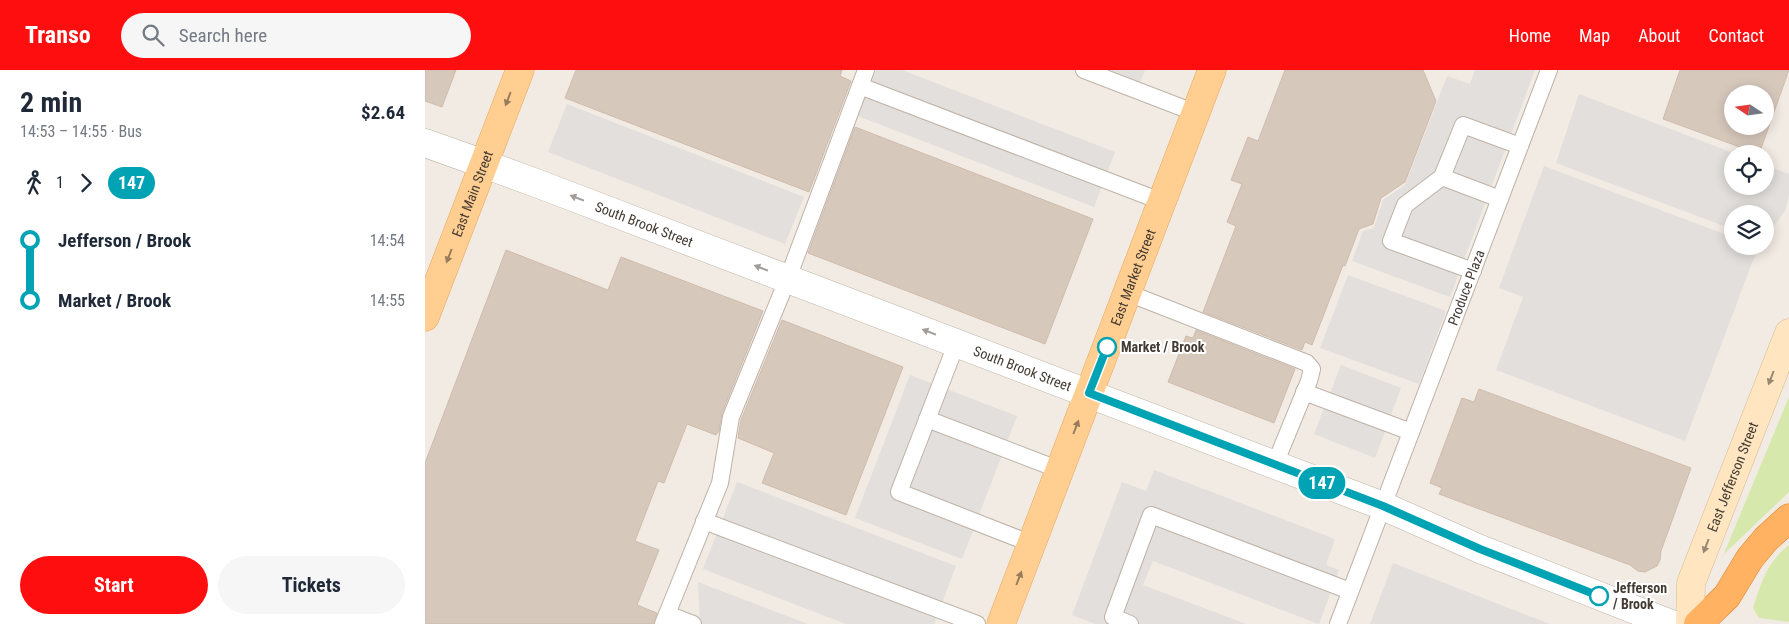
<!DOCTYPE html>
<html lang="en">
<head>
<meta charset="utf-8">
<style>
	:root { --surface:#fff; --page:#f6f6f7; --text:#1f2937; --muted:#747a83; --accent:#fe0e0f }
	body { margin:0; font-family:"Roboto Condensed",sans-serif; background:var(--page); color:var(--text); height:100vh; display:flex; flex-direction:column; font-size:19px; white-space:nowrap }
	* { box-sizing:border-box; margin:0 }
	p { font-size:16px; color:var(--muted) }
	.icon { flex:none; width:28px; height:28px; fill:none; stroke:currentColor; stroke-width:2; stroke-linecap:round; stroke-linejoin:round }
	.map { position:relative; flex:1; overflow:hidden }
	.sheet { display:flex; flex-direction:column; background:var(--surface); width:425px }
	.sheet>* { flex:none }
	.badge { padding:0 10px; border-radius:16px; font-size:18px; line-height:32px }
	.needle { width:32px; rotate:283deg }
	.buttons { position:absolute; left:1299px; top:15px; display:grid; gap:10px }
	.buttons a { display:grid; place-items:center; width:50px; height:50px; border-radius:50%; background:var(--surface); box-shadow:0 2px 12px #0003; font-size:25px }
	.map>.badge { position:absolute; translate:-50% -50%; box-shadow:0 0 0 2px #fff }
	.legs { display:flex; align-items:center; gap:8px; height:55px; padding:0 20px; font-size:16px }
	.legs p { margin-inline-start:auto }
	.overview { display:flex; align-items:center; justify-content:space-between; height:85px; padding:0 20px }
	h1 { font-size:28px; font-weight:700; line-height:38px }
	.primary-button { display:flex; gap:10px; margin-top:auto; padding:10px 20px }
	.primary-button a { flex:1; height:58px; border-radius:30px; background:var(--accent); color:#fff; font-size:20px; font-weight:700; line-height:58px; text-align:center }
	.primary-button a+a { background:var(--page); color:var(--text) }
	ul { padding:0 20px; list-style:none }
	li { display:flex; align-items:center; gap:18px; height:60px; font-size:19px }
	li i { display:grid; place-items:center; width:8px; height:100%; margin:0 6px; background:currentColor }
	li i::after { content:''; width:12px; height:12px; margin:-6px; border:4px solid; border-radius:50%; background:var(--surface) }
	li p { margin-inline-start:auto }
	li:first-child i { background:linear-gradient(#0000 50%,currentColor 0) }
	li:last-child i { background:linear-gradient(currentColor 50%,#0000 0) }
	header { display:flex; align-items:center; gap:30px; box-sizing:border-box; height:70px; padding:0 25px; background:var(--accent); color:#fff }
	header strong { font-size:24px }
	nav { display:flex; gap:28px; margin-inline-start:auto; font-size:18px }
	.search { width:350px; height:45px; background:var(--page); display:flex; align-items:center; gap:12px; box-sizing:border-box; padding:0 18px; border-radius:28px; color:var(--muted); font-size:19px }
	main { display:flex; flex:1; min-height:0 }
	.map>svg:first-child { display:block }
	.green { fill:#d6e8ab }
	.parking { fill:#e2dfdc }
	.building { fill:#d7c8bc; stroke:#cfbcac; fill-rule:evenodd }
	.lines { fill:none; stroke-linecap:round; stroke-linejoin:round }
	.service-casing { stroke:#beb2a6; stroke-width:18 }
	.minor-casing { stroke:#beb2a6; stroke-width:29 }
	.tertiary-casing { stroke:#beb2a6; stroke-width:29 }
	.secondary-casing { stroke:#d7bb94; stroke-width:29 }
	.primary-casing { stroke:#e6a85e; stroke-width:29 }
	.motorway-casing { stroke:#e0842f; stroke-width:29 }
	.service { stroke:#fff; stroke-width:16 }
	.minor { stroke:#fff; stroke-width:28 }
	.tertiary { stroke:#fff; stroke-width:28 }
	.secondary { stroke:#ffe6c1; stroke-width:28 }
	.primary { stroke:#ffce90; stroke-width:28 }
	.motorway { stroke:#ffb262; stroke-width:28 }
	.oneway { fill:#987d5d }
	.oneway2 { fill:#a29d99 }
	.oneway3 { fill:#988873 }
	.line-1-casing { stroke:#fff; stroke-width:11 }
	.line-1 { stroke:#00a3b4; stroke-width:8 }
	.stop-1-dot { fill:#fff; stroke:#00a3b4; stroke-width:2.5 }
	.labels { text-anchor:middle; stroke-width:4; stroke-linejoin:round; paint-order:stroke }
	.street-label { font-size:14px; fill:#443b33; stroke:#fff }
	.stop-label { font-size:14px; font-weight:bold; fill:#443b33; stroke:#fff; text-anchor:start }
</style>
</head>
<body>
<header>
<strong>Transo</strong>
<div class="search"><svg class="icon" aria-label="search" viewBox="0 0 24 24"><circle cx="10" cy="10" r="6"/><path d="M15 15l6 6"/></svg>Search here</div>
<nav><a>Home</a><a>Map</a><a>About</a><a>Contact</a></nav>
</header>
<main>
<section class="sheet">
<div class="overview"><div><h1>2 min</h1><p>14:53 – 14:55 · Bus</p></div><b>$2.64</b></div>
<div class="legs"><svg class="icon" aria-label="walk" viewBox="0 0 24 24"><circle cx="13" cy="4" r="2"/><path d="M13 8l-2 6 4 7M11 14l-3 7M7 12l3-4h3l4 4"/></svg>1<svg class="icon" aria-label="forward" viewBox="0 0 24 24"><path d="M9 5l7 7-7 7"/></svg><b class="badge" style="background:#00a3b4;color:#fff">147</b></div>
<ul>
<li><i style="color:#00a3b4"></i><b>Jefferson / Brook</b><p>14:54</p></li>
<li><i style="color:#00a3b4"></i><b>Market / Brook</b><p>14:55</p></li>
</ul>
<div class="primary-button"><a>Start</a><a>Tickets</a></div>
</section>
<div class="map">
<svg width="1364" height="554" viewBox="0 0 1364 554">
	<rect width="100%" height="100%" fill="#f2ebe3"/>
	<!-- green -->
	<g class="green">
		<polygon points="1364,327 1364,422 1297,486 1298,486"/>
		<path d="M1364 475V552L1334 548 1328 538C1336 513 1342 492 1364 475Z"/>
	</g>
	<!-- parking -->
	<g class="parking">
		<polygon points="451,0 477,0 690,82 669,137 433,46"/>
		<polygon points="659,0 720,0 712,20"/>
		<polygon points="1050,0 1110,0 1025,227 927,191 938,161 949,158 958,130 980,115 1022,6 1045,14"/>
		<polygon points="1154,24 1311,84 1308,84 1308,116 1340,116 1340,95 1364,104 1364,124 1360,141 1340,168 1340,144 1308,144 1307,159 1131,93"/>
		<polygon points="142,34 379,127 360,174 123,82"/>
		<polygon points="1119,96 1307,167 1308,176 1333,177 1260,371 1071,300 1098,227 1074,218"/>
		<polygon points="923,205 1021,241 994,314 895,278"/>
		<polygon points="916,295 976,318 950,388 889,364"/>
		<polygon points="485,305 592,346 537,489 430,448"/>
		<polygon points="729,400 910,469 901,495 914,500 894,554 728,491 718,515 821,554 670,554 647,545 697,412 721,421"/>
		<polygon points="312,412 531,496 509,554 421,554 278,499"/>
		<polygon points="968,493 1125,554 945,554"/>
		<polygon points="273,512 383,554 275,554"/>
	</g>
	<!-- building -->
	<g class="building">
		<polygon points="0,0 31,0 17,37 0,31"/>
		<polygon points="151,0 417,0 415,6 426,11 384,122 140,28"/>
		<polygon points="860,0 998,0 1011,31 980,112 956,128 948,154 934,159 920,196 918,195 887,275 880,272 877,280 778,242 811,156 802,152 817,114 806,110 823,67 833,71"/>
		<path d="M1255 0H1364L1334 84 1238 49ZM1308 24H1340V56H1308Z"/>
		<polygon points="430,57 668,149 620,274 383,183"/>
		<polygon points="81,180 183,220 196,187 338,241 297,343 294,361 291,365 262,354 239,413 233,411 210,471 234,480 212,535 232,543 228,554 0,554 0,393"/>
		<polygon points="357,250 478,297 421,445 337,413 349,383 313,368 316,350"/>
		<polygon points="771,260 870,299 849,353 743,312 761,266 768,268"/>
		<polygon points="1054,319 1266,398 1236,481 1235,490 1232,496 1220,502 1213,501 1205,495 1014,424 1017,418 1005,413 1037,328 1049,332"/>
	</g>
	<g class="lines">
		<!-- service casing -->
		<g class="service-casing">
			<g id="service">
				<polyline points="659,0 771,43"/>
				<polyline points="435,16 738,132"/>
				<polyline points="1017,107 1038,55 1095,76"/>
				<polyline points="1048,201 966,171 980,135 1017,107 1075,129"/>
				<polyline points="703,223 882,293 887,299 884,311 850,394"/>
				<polyline points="532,272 474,422 607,474"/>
				<polyline points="879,322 986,362"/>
				<polyline points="502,349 635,400"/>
				<polyline points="279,451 552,554"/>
				<polyline points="242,544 268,554"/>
				<polyline points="238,554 295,413 306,347 363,208 441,0"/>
				<polyline points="705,554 688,547 726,445 925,521"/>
				<path id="s1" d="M913 554 1124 0"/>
			</g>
		</g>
		<!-- minor casing -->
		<g class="minor-casing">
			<polyline id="minor" points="0,73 59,94"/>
		</g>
		<!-- tertiary casing -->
		<g class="tertiary-casing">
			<g id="tertiary">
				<path id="s2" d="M59 94 111 113 958 436 1055 479 1246 554"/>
			</g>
		</g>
		<!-- secondary casing -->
		<g class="secondary-casing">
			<g id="secondary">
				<path id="s3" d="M1265 554 1266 513 1364 263"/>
			</g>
		</g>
		<!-- primary casing -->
		<g class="primary-casing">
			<g id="primary">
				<path id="s4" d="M0 247 95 0"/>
				<path id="s5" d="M576 554 787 0"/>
			</g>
		</g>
		<!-- motorway casing -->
		<g class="motorway-casing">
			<polyline id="motorway" points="1273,554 1302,526 1325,488 1341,469 1364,448"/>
		</g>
		<!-- service -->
		<use href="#service" class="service"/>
		<!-- minor -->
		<use href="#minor" class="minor"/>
		<!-- tertiary -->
		<use href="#tertiary" class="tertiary"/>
		<!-- secondary -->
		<use href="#secondary" class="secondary"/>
		<!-- primary -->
		<use href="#primary" class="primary"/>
		<!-- motorway -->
		<use href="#motorway" class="motorway"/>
	</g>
	<!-- one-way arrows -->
	<defs><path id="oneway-solid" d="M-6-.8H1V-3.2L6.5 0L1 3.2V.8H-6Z" transform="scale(1.25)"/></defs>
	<g class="oneway">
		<use href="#oneway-solid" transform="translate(83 29) rotate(111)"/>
		<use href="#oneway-solid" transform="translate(24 186) rotate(111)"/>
		<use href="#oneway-solid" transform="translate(651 357) rotate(-69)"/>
		<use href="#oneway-solid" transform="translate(594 508) rotate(-69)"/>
	</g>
	<g class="oneway2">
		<use href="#oneway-solid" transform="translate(152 128) rotate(-159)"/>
		<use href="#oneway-solid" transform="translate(336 198) rotate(-159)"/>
		<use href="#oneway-solid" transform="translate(504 262) rotate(-159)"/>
	</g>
	<g class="oneway3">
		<use href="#oneway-solid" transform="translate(1346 308) rotate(111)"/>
		<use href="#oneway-solid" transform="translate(1281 476) rotate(111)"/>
	</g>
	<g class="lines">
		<!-- line-1 casing -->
		<g class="line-1-casing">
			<polyline id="line-1" points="682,277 664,323 958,436 1055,479 1174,526"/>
		</g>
		<!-- line-1 -->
		<use href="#line-1" class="line-1"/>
	</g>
	<!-- markers -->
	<g class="stop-1-dot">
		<circle cx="682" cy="277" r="9"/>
		<circle cx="1174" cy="526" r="9"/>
	</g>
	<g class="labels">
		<!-- street labels -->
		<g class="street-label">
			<text dy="5" stroke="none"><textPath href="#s4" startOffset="132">East Main Street</textPath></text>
			<text dy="5" stroke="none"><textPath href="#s2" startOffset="171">South Brook Street</textPath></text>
			<text dy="5" stroke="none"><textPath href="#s5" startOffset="371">East Market Street</textPath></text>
			<text dy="5" stroke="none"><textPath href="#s1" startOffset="360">Produce Plaza</textPath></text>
			<text dy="5" stroke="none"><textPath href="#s2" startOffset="576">South Brook Street</textPath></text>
			<text dy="5" stroke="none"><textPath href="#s3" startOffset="155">East Jefferson Street</textPath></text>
		</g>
		<!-- stop labels -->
		<g class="stop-label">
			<text x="696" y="282">Market / Brook</text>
			<text x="1188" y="523">Jefferson<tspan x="1188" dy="16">/ Brook</tspan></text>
		</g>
	</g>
</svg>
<div class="buttons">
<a><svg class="needle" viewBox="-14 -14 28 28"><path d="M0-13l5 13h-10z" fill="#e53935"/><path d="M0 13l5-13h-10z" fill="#747a83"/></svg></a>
<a><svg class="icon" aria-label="locate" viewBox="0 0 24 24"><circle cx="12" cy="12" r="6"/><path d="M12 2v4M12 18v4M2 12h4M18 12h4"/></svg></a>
<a><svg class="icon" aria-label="layers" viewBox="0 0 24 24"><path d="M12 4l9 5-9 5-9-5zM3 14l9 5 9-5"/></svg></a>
</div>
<b class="badge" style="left:897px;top:413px;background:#00a3b4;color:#fff">147</b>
</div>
</main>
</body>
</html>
